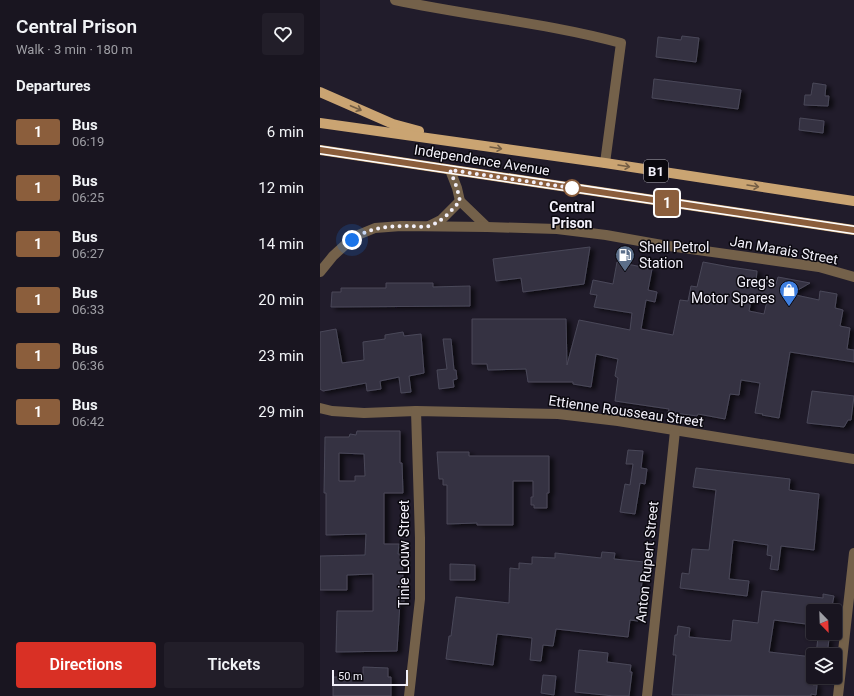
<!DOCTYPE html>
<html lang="en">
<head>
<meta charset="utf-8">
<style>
	:root { --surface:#191520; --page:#221e29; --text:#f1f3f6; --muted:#9f9fa5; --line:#37343e; --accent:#d93025 }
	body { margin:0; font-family:Roboto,sans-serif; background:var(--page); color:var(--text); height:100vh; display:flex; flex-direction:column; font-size:15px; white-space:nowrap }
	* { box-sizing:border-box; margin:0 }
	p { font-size:13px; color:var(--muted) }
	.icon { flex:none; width:22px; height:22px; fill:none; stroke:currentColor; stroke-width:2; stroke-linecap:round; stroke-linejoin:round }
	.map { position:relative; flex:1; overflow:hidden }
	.side { display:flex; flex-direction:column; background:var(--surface); width:320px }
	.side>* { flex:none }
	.badge { padding:0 8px; border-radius:3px; font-size:14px; line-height:26px }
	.needle { width:26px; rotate:157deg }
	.fabs { position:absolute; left:486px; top:604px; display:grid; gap:8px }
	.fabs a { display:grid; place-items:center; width:36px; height:36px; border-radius:4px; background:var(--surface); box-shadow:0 1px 3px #0004,0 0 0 1px var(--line); font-size:20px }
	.scale { position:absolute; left:12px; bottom:10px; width:76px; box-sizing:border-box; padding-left:4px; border:2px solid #f2f0fa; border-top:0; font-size:11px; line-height:14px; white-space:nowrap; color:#f2f0fa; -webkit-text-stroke:3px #0a080e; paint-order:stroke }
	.you { position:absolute; width:20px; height:20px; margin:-10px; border:3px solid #fff; border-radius:50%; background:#1a73e8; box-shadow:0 0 0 6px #1a73e833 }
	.map>.badge { position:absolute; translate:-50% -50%; box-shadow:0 0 0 2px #fff }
	h2 { padding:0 16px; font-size:15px; line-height:36px }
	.round { display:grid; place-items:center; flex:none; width:42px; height:42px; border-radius:4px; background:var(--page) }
	.overview { display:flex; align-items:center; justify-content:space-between; height:68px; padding:0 16px }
	h1 { font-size:19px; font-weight:600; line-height:30px }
	.cta { display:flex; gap:8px; margin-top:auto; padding:8px 16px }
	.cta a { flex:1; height:46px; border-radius:4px; background:var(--accent); color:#fff; font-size:16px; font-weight:600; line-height:46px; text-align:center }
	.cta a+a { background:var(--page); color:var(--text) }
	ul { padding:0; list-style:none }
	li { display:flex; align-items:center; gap:12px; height:56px; padding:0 16px }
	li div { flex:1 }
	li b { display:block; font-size:15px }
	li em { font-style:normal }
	li .badge { min-width:44px; font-weight:700; text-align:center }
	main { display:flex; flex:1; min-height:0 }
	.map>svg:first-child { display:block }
	.building { fill:#343242; stroke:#4a4859; fill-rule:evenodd; filter:url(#shadow) }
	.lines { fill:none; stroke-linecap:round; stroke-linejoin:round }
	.street { stroke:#74614a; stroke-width:10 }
	.primary { stroke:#caa472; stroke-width:10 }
	.oneway { stroke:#745e45 }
	.line-casing { stroke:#fff; stroke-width:9 }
	.line { stroke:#8b5e3c; stroke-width:6 }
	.walk { stroke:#f2f0fa; stroke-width:4; stroke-dasharray:0 7.2 }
	.stop-dot { fill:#fff; stroke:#8b5e3c; stroke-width:2 }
	.labels { text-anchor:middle; stroke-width:3; stroke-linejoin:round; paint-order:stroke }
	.shield { fill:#0a080e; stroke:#acaab3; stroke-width:1 }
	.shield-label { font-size:13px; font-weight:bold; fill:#f2f0fa }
	.street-label { font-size:14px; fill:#f2f0fa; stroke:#0a080e }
	.stop-label { font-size:14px; font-weight:bold; fill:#f2f0fa; stroke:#0a080e }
	.poi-label { font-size:14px; fill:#f2f0fa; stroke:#0a080e; text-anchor:start }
</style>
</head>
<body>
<main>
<section class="side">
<div class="overview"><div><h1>Central Prison</h1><p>Walk · 3 min · 180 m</p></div><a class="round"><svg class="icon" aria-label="heart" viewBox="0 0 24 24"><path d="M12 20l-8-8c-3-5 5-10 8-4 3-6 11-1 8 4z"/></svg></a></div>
<h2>Departures</h2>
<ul>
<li><span class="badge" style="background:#8b5e3c;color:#fff">1</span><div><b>Bus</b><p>06:19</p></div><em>6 min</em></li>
<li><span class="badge" style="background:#8b5e3c;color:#fff">1</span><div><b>Bus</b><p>06:25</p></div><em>12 min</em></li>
<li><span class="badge" style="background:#8b5e3c;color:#fff">1</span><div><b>Bus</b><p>06:27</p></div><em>14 min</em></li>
<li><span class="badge" style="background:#8b5e3c;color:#fff">1</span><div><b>Bus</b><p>06:33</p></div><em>20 min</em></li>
<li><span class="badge" style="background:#8b5e3c;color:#fff">1</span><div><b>Bus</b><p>06:36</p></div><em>23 min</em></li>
<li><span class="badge" style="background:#8b5e3c;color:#fff">1</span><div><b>Bus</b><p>06:42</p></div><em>29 min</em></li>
</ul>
<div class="cta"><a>Directions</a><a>Tickets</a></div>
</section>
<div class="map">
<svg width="534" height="696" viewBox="0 0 534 696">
	<defs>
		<filter id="shadow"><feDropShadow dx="4.5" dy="2.5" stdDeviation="2" flood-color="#0009"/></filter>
	</defs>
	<rect width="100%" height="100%" fill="#211c2b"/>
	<!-- building -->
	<g class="building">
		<polygon points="362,36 379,38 376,62 336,57 338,37 361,40"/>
		<polygon points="334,79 421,90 418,109 332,98"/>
		<polygon points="493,83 506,85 505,96 509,96 508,106 484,105 485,95 491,95"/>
		<polygon points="480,118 504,121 503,133 479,130"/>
		<polygon points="270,247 264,284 203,292 201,278 176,281 173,259"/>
		<path d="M297 262 332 269 328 290 337 292 335 302 326 300 321 329 353 335 360 300 368 301 371 286 377 287 383 262 410 267 437 271 436 281 456 284 458 277 490 283 471 294 499 300 500 291 517 294 515 308 523 310 520 326 530 328 527 349 534 350V362L470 352 459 418 442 415 443 414 435 413 440 383 421 380 419 395 410 394 405 419 378 414 377 416 348 412 349 409 295 401 298 378 295 376 298 359 276 354 271 387 253 384V382H208L206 369 168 370 167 364H152V319H246L247 365 259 320 310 330 312 313 274 307 277 295 270 294 273 280 293 284ZM432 295 448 297 444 314 429 311Z"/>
		<polygon points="66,283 113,283 113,287 150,286 150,306 11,307 12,292 21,292 21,288 66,288"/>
		<polygon points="16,329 22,363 44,360 43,342 65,339 65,335 83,332 84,336 101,334 104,373 89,376 91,392 81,393 79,377 60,381 61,389 47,391 46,383 3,391 0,389 0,332"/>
		<polygon points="123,339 131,339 134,370 136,370 137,379 133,380 134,387 119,389 117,370 127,369"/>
		<polygon points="492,391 534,396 531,420 528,420 524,427 487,423"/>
		<path d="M37 431H80V463H82L83 493H64V544H79L78 554H82L84 602H80L77 651 16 652 17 611H53V574L27 575V590H0V556L45 555 46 534 6 535V493H4L5 437H29L30 434 36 435ZM19 453 44 454 45 476H35V481H19Z"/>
		<polygon points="308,450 323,451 321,468 327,469 325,484 320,483 315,514 300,512 305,484 310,485 313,464 306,464"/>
		<polygon points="117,452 149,452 149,456 229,456 229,493 227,493 227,508 214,508 214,505 211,505 211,497 213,497 213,481 193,481 193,525 157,525 157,523 127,524 127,485 123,485 123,479 119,479"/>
		<polygon points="376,468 470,479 469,490 499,494 494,550 461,546 458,570 450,569 452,556 447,555 448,545 413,540 409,579 429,581 427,596 360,588 362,573 369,574 372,549 389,550 396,490 373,487"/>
		<polygon points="282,552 295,553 294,559 324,562 318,621 310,620 308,637 236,629 233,646 223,645 221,661 210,660 212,638 177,634 173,665 126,659 129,636 131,636 136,597 189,603 190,568 199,569 199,563 212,564 212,557 235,558 235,553 281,558"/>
		<polygon points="130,564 155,565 155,580 130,580"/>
		<polygon points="442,591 503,598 503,594 514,596 511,611 488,611 486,624 454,620 449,652 493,657 493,685 497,685 496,695 491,694 491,696 352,695 356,655 353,655 355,635 357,635 358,626 370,628 369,637 411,641 413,620 438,623"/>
		<polygon points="498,637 509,639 507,655 496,655"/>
		<polygon points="259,650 288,653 287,662 311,665 310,672 312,672 309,696 294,696 255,692"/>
		<polygon points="43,667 68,668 68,677 71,677 71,696 13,696 13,677 43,677"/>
		<polygon points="223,675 236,676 234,695 221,693"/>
	</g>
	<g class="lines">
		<!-- street -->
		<g class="street">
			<path d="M75 0C150 16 227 23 301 43L285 163"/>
			<polyline points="130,170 137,188 140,201 167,227"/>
			<polyline points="109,226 121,220 140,201"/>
			<polyline points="0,272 13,256 25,245 38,235 55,228 81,226 167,227 237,229 286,235 342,245 499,267 534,277"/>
			<polyline points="0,408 12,411 44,413 96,411 238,414 298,421 534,459"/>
			<polyline points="89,696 100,599 100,538 96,411"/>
			<polyline points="327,696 355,431"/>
			<polyline points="518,696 534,553"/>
		</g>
		<!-- primary -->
		<g class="primary">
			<polyline points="0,92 73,124 99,131"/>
			<polyline points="0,123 285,163 534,201"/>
			<polyline points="0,150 534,230"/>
		</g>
	</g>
	<!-- one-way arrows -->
	<defs><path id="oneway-shaft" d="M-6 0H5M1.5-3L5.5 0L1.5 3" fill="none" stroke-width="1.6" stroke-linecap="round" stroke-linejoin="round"/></defs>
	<g class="oneway">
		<use href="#oneway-shaft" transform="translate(36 108) rotate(23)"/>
		<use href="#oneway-shaft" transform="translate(176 148) rotate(9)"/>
		<use href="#oneway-shaft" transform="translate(304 166) rotate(9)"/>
		<use href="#oneway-shaft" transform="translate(433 186) rotate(9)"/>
	</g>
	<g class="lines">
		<!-- line casing -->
		<g class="line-casing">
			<polyline id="line" points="0,150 534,230"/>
		</g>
		<!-- line -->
		<use href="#line" class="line"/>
		<!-- walk -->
		<path class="walk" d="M32 240C49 227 69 226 90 226 96 226 103 228 109 226 122 222 131 211 140 201L137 188 130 170 252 188"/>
	</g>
	<!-- icons -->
	<defs>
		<g id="fuel-pin" transform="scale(1)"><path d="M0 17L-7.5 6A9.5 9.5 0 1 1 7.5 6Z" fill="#5c6f8a" stroke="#0a080e"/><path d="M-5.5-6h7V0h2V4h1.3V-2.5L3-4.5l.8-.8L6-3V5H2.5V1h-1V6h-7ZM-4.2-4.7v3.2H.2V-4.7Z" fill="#fff"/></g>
		<g id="shop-pin" transform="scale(1)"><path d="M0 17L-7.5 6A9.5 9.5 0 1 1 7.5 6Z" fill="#3f7fe0" stroke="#0a080e"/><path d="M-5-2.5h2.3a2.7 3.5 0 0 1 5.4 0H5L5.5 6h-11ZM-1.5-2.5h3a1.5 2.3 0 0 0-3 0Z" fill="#fff"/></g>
	</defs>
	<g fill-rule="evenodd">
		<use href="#fuel-pin" x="305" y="255"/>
		<use href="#shop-pin" x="469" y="290"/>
	</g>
	<!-- markers -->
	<circle class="stop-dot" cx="252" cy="188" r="8"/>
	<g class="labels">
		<!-- shield labels -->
		<rect class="shield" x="324" y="160" width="24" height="22" rx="3"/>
		<g class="shield-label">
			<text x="336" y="176">B1</text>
		</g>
		<!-- street labels -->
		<g class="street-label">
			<text transform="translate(162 160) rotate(9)" y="5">Independence Avenue</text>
			<text transform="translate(464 250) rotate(10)" y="5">Jan Marais Street</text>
			<text transform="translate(306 411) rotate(8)" y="5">Ettienne Rousseau Street</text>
			<text transform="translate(84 554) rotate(-90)" y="5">Tinie Louw Street</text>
			<text transform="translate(327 562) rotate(-84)" y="5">Anton Rupert Street</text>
		</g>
		<!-- stop labels -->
		<g class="stop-label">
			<text x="252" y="212">Central<tspan x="252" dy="16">Prison</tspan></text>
		</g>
		<!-- poi labels -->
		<g class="poi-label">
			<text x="319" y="252">Shell Petrol<tspan x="319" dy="16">Station</tspan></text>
			<text x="455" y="287" text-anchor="end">Greg's<tspan x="455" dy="16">Motor Spares</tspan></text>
		</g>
	</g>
</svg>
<div class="fabs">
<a><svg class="needle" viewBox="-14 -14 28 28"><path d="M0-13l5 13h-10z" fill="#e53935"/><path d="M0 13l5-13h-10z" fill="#9f9fa5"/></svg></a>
<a><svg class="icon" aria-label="layers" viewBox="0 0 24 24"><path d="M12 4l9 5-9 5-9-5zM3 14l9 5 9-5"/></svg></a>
</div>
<div class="scale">50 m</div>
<div class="you" style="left:32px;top:240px"></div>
<b class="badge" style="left:347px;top:203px;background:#8b5e3c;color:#fff">1</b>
</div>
</main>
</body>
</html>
